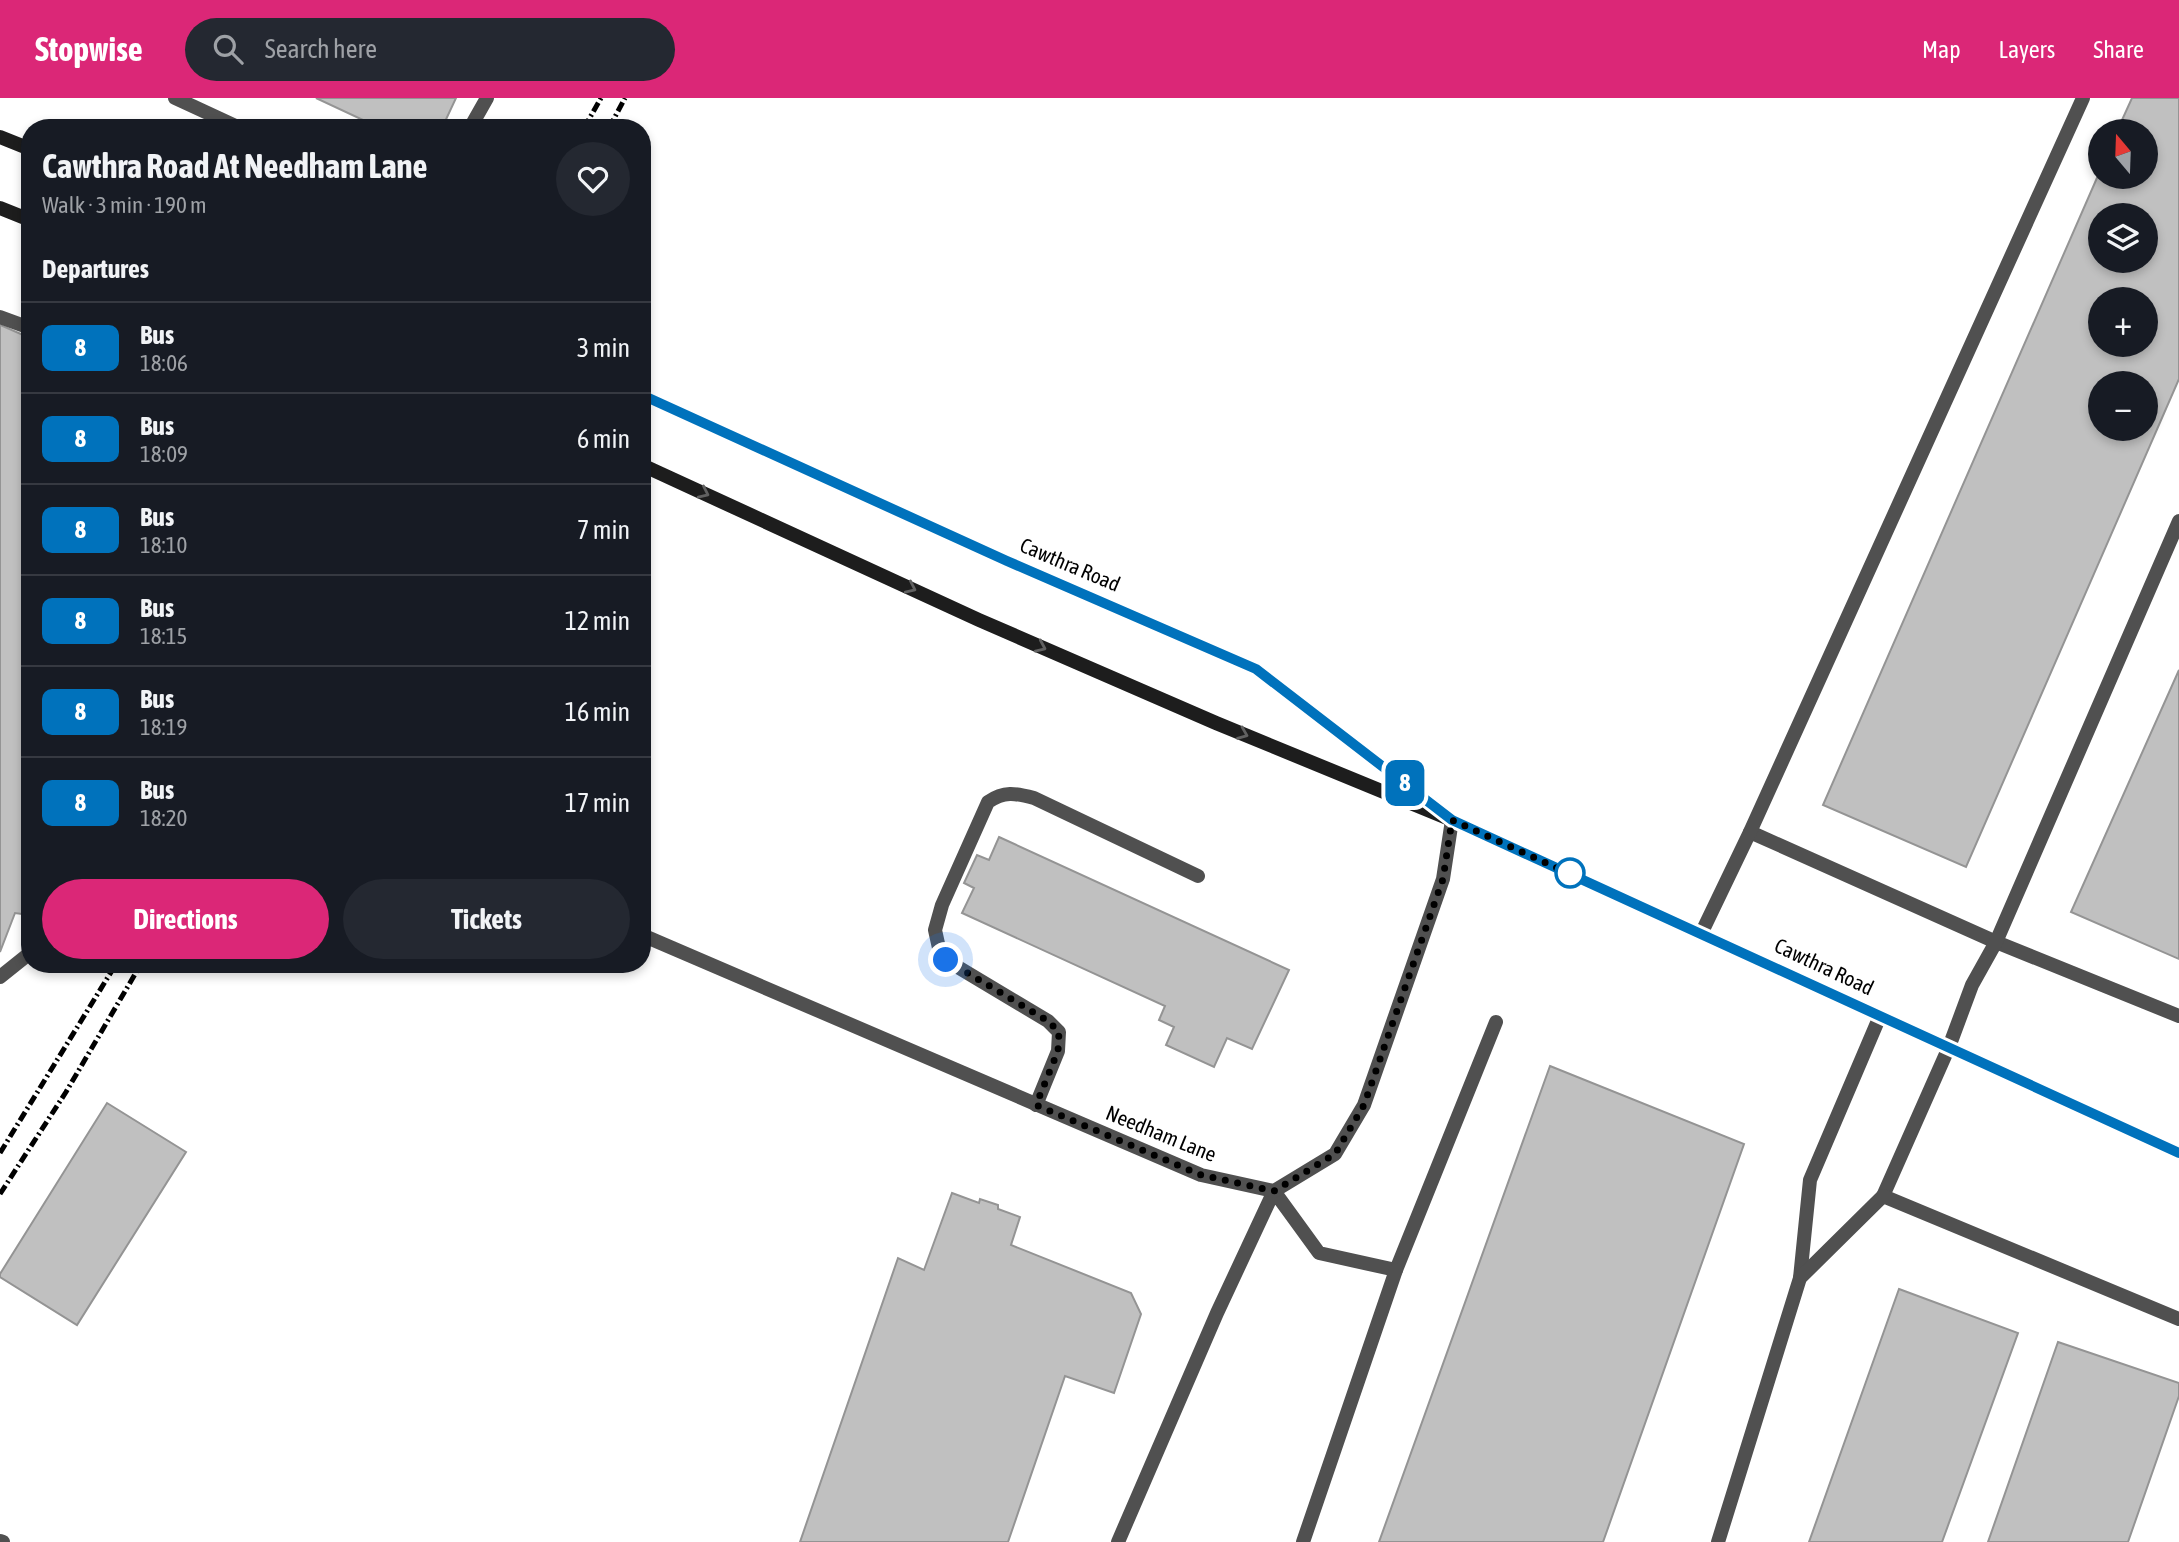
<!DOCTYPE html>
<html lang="en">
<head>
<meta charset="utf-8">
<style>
	:root { --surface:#171b24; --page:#242831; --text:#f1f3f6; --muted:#9ea1a6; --line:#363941; --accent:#db2777 }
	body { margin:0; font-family:"Asap Condensed",sans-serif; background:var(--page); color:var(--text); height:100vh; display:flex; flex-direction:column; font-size:26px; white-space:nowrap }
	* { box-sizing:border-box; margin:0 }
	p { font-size:23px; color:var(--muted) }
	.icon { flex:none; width:38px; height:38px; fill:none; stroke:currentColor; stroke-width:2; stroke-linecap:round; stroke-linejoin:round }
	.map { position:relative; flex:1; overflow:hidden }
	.details { position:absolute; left:21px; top:21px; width:630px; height:854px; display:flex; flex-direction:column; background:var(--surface); border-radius:28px; box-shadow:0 4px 10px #0003 }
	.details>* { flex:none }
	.badge { padding:0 14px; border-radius:10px; font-size:24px; line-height:46px }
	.needle { width:46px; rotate:341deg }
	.buttons { position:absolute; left:2088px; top:21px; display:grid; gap:14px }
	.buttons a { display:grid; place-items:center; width:70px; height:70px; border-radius:50%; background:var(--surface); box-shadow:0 4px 10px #0003; font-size:35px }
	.you { position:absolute; width:35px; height:35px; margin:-18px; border:5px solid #fff; border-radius:50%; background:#1a73e8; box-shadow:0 0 0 10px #1a73e833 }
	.map>.badge { position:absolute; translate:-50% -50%; box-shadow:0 0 0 4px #fff }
	h2 { padding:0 21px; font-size:26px; line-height:63px }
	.round { display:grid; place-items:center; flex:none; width:74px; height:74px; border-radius:37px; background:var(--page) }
	.summary { display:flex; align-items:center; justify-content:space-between; height:119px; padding:0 21px }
	h1 { font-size:33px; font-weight:700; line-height:52px }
	.primary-button { display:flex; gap:14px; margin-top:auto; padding:14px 21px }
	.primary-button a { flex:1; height:80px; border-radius:42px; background:var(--accent); color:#fff; font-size:28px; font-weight:700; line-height:80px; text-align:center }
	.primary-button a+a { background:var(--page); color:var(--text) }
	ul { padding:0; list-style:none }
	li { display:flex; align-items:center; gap:21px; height:91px; padding:0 21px; border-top:2px solid var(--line) }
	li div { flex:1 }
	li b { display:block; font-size:26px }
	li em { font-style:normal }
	li .badge { min-width:77px; font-weight:700; text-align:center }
	header { display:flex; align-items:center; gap:42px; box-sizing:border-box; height:98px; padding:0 35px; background:var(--accent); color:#fff }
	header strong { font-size:33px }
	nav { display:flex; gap:38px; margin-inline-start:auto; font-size:24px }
	.search { width:490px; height:63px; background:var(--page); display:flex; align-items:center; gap:18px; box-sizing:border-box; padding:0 24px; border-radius:38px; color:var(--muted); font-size:26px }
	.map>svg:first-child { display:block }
	.building { fill:#c0c0c0; stroke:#949494; stroke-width:2; fill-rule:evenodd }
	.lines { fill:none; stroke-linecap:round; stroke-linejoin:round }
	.lane { stroke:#505050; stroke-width:14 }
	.street { stroke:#505050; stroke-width:14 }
	.secondary { stroke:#1d1d1d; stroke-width:14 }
	.rail { stroke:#000; stroke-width:5; stroke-dasharray:10 3.5 2 3.5; stroke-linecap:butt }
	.oneway { stroke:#616161 }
	.line-casing { stroke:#fff; stroke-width:16 }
	.line { stroke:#0072bc; stroke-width:10 }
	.walk { stroke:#000; stroke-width:7; stroke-dasharray:0 12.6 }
	.stop-dot { fill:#fff; stroke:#0072bc; stroke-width:3.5 }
	.labels { text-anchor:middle; stroke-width:7; stroke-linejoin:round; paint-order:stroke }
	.street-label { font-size:21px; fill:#000; stroke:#fff }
</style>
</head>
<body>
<header>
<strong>Stopwise</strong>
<div class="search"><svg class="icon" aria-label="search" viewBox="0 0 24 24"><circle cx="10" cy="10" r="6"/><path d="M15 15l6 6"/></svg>Search here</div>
<nav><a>Map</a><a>Layers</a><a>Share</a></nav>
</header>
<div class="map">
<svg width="2179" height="1444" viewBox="0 0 2179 1444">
	<rect width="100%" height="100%" fill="#fff"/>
	<!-- building -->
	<g class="building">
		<polygon points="316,0 456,0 442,30 380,30"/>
		<path d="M2132 0H2179V281L1966 769 1823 707 2100 73V79H2146V33H2117ZM2100 117H2146V163H2100ZM2100 201H2146V247H2100ZM2100 285H2146V331H2100Z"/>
		<polygon points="0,227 30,240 30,817 15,815 0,854"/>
		<polygon points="2179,572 2179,861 2071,814"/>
		<polygon points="999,739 1289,872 1252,951 1227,940 1214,969 1166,947 1174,929 1159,922 1165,908 962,815 974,790 964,785 977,757 989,762"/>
		<polygon points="1550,968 1744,1046 1603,1444 1379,1444"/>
		<polygon points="107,1005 186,1054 77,1227 0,1179 0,1176"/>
		<polygon points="952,1095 979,1105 980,1101 998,1107 998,1111 1020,1119 1011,1147 1131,1195 1141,1216 1114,1295 1065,1278 1008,1444 800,1444 898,1160 924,1172"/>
		<polygon points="1899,1191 2018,1235 1942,1444 1809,1444"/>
		<polygon points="2058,1244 2179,1285 2179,1298 2128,1444 1988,1444"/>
	</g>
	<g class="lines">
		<!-- lane -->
		<g class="lane">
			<polyline points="175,0 240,30"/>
			<polyline points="470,30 487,0"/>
			<polyline points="0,219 30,230"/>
			<polyline points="1750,734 1996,844 2179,918"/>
			<polyline points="1701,836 1750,734 2083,0"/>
			<polyline points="0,879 30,855"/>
			<path d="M1036 1007 1058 953 1059 934 1048 923 946 862 939 850 935 832 942 807 988 704C1004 693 1015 695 1034 700L1198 778"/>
			<polyline points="1883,1098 1949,949 1972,887 1996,844 2179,423"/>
			<polyline points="1800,1180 1810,1082 1880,918"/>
			<polyline points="0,1443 3,1444"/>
			<polyline points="1118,1444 1217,1215 1274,1093 1319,1155 1396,1172 1496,924"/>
			<polyline points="1303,1444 1396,1172"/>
			<polyline points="1718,1444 1800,1180 1883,1098 2179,1221"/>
		</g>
		<!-- street -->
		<polyline class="street" points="642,837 1201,1077 1274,1093 1335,1056 1364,1007 1443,781 1452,722"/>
		<!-- secondary -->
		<g class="secondary">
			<polyline points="0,39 30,51"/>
			<polyline points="0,110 30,122"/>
			<polyline points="642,297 1007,463 1256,571 1437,710"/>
			<polyline points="642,367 979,522 1216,625 1452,722 2179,1055"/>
		</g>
		<!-- rail -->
		<g class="rail">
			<polyline points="584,30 601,0"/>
			<polyline points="609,30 625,0"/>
			<polyline points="0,1055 116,866"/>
			<polyline points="0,1096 66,994 141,866"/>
		</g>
	</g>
	<!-- one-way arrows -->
	<defs><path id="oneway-chevron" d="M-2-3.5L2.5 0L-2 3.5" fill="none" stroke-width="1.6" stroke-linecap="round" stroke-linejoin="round" transform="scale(1.75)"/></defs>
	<g class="oneway">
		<use href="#oneway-chevron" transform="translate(704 395) rotate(25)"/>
		<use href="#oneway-chevron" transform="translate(911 490) rotate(25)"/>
		<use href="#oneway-chevron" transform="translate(1041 549) rotate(24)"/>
		<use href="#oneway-chevron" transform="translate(1243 636) rotate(22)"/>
	</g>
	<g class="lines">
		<!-- line casing -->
		<g class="line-casing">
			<polyline id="line" points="642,297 1007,463 1256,571 1452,722 2179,1055"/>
		</g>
		<!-- line -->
		<use href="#line" class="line"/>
		<!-- walk -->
		<polyline class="walk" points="946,862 1048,923 1059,934 1058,953 1036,1007 1201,1077 1274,1093 1335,1056 1364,1007 1443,781 1452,722 1577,779 1570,775"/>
	</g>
	<!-- markers -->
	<circle class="stop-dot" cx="1570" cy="775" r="14"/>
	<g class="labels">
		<!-- street labels -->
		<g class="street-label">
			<text transform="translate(1070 467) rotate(23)" y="7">Cawthra Road</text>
			<text transform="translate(1824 869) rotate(25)" y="7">Cawthra Road</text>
			<text transform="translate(1161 1036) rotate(22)" y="7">Needham Lane</text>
		</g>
	</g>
</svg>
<div class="buttons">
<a><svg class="needle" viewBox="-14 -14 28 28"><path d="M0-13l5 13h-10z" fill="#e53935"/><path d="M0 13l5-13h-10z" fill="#9ea1a6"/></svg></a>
<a><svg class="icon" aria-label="layers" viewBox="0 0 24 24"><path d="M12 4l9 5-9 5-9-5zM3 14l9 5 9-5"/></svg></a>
<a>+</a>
<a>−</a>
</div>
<div class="you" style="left:946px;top:862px"></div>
<b class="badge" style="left:1405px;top:685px;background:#0072bc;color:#fff">8</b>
<section class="details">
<div class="summary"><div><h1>Cawthra Road At Needham Lane</h1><p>Walk · 3 min · 190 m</p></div><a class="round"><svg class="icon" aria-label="heart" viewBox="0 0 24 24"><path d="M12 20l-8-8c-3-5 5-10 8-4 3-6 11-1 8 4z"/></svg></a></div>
<h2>Departures</h2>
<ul>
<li><span class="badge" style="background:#0072bc;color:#fff">8</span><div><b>Bus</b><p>18:06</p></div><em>3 min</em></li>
<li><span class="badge" style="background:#0072bc;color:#fff">8</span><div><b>Bus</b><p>18:09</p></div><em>6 min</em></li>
<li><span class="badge" style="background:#0072bc;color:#fff">8</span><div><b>Bus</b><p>18:10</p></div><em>7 min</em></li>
<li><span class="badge" style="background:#0072bc;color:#fff">8</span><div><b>Bus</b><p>18:15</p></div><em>12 min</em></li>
<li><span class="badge" style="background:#0072bc;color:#fff">8</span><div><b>Bus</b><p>18:19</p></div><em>16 min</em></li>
<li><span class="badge" style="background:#0072bc;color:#fff">8</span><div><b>Bus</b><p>18:20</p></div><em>17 min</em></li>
</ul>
<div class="primary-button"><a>Directions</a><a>Tickets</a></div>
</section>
</div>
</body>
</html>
